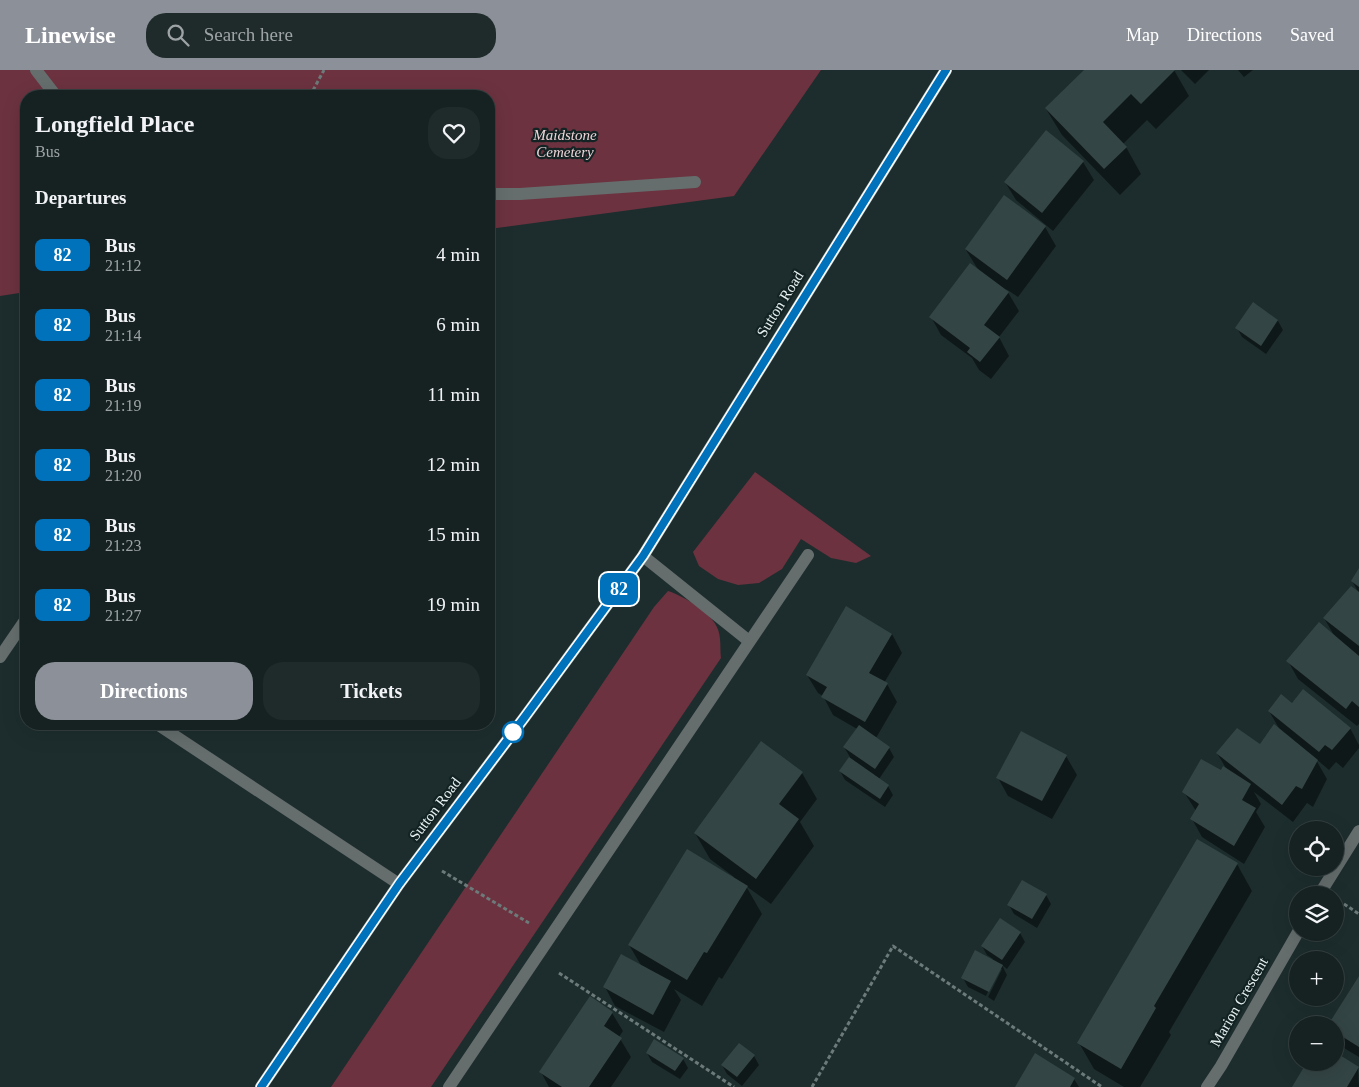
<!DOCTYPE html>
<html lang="en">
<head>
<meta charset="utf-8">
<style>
	:root { --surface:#162222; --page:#1f2a2a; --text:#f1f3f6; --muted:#9ea4a5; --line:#353f40; --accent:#8c9099 }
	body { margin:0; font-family:Georgia,serif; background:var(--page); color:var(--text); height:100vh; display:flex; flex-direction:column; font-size:19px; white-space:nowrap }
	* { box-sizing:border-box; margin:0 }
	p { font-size:16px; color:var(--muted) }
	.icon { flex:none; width:28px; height:28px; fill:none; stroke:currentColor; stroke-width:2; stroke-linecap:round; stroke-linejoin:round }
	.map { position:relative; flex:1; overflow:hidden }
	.details { position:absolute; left:20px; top:20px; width:475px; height:640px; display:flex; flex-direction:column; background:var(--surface); border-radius:20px; box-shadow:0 5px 20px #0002,0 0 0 1px var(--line) }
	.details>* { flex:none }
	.badge { padding:0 10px; border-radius:8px; font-size:18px; line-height:32px }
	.tools { position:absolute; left:1289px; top:751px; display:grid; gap:10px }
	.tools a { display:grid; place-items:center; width:55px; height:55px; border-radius:50%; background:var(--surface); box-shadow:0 5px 20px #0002,0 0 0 1px var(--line); font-size:25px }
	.map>.badge { position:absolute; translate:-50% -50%; box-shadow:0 0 0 2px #fff }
	h2 { padding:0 15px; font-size:19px; line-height:45px }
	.round { display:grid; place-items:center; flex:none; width:52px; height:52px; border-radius:20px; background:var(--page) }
	.overview { display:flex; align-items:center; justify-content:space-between; height:85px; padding:0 15px }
	h1 { font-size:24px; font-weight:700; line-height:38px }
	.button { display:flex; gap:10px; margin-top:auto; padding:10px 15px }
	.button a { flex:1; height:58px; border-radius:20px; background:var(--accent); color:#fff; font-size:20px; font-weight:700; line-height:58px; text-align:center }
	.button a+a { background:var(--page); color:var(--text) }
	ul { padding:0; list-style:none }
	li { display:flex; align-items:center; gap:15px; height:70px; padding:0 15px }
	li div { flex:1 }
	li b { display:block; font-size:19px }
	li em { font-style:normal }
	li .badge { min-width:55px; font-weight:700; text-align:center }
	header { display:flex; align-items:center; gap:30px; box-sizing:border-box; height:70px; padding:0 25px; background:var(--accent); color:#fff }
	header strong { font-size:24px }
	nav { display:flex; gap:28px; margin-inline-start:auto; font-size:18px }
	.search { width:350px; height:45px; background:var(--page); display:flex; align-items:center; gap:12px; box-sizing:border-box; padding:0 18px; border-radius:20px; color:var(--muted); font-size:19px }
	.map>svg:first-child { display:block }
	.green { fill:#6c323f }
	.shadow { fill:#0007 }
	.building { fill:#344545 }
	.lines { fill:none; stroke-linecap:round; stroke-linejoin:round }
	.path { stroke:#6d7a7a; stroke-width:3; stroke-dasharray:4 2.5; stroke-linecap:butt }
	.service { stroke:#656d6d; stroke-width:12 }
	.minor { stroke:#656d6d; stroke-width:12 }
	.primary { stroke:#a1b1b1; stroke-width:12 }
	.line-casing { stroke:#fff; stroke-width:11 }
	.line { stroke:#0072bc; stroke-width:8 }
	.stop-dot { fill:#fff; stroke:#0072bc; stroke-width:2.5 }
	.labels { text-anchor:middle; stroke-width:4.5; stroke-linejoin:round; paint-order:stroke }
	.park-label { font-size:15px; font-style:italic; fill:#efd4d8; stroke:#132323 }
	.street-label { font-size:15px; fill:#e7f1f1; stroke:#132323 }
</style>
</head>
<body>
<header>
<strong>Linewise</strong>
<div class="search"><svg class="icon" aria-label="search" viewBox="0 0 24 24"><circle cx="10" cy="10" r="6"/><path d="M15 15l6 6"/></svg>Search here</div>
<nav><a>Map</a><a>Directions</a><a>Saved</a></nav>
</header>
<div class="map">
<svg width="1359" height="1017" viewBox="0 0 1359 1017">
	<rect width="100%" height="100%" fill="#1d2d2d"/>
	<!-- green -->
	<g class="green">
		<polygon points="0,0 821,0 734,126 489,159 489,26 26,26 26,222 0,226"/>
		<polygon points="755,402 871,486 856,493 831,488 801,469 782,499 759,513 738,515 718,509 699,496 693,482"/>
		<path d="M668 521C684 526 716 545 719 563 721 571 720 580 721 588L431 1017H331L654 537Z"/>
	</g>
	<!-- shadow -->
	<g class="shadow">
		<polygon points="1086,0 1174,0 1189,26 1156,59 1147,50 1123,74 1126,77 1141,104 1120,125 1062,65 1046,39"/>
		<polygon points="1181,0 1209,0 1195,14"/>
		<polygon points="1238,0 1253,0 1244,7"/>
		<polygon points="1046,62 1083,92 1094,110 1053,161 1016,130 1005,112"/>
		<polygon points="1005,127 1045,157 1056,176 1018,227 1006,219 1019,241 999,267 1009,286 991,309 979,300 972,288 941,265 931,247 979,201 966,180"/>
		<polygon points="1253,234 1278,251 1283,260 1266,284 1242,267 1237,258"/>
		<polygon points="1359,500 1359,523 1352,511"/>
		<polygon points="1359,523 1359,654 1357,656 1298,609 1288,591 1335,567 1324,548"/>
		<polygon points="892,564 902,583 884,613 887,614 897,632 876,668 889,678 894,687 879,709 888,716 893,725 885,737 845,710 840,701 850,687 844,677 857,659 833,645 823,626 818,623 807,605"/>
		<polygon points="1292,635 1350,658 1359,675 1359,678 1343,698 1336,692 1329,700 1315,688 1327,709 1313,737 1307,733 1293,752 1254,722 1261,734 1256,742 1265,757 1244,794 1202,767 1192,749 1196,741 1184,722 1221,702 1227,700 1217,683 1260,676 1280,660 1269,641"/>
		<polygon points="1022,662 1066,686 1077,705 1052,749 1008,726 998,708"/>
		<polygon points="802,703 817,729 800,752 814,776 771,834 746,816 762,844 722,909 719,907 702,936 674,919 681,930 664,962 615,936 605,917 642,897 629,875 734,807 710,789 695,763"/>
		<polygon points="1237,794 1252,821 1169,962 1171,965 1140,1017 1124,1017 1094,999 1079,973"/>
		<polygon points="1046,825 1051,834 1037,858 1014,844 1009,835"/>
		<polygon points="1020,863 1025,872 1007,899 1002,895 1007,905 994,931 988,927 1002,899 999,899 986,926 968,917 963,908 993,889 987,885 982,876"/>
		<polygon points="1359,908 1359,987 1339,975 1335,968 1335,955 1330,955"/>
		<polygon points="612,943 623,961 619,967 631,987 611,1017 549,1017 541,1002"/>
		<polygon points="647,983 683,989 688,998 680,1009 652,992"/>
		<polygon points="1335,984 1358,998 1359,1017 1293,1017 1335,992"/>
		<polygon points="754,986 759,995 742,1016 727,1004 722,995"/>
		<polygon points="1074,1009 1079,1017 1016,1017"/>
	</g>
	<!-- building -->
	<g class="building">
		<polygon points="1084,0 1175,0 1141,34 1131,24 1103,52 1127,77 1104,99 1045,38"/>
		<polygon points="1046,60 1084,91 1042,143 1004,112"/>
		<polygon points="1004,125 1046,156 1007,210 965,179"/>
		<polygon points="970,193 1009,222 984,255 1000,267 980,292 967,282 970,278 929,247"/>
		<polygon points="1253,232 1278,250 1261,276 1235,258"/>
		<polygon points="1359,498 1359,517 1351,511"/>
		<polygon points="1351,516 1359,522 1359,576 1323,548"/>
		<polygon points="846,536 892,564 869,603 888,613 865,652 821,627 827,617 806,605"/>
		<polygon points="1319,552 1359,586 1359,637 1352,631 1346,639 1286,591"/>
		<polygon points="1303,619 1351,658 1332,680 1325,675 1319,682 1268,641 1281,624 1292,633"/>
		<polygon points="1274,654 1318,690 1302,719 1296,716 1282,735 1216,683 1237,658 1260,674"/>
		<polygon points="859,655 890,677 875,699 843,677"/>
		<polygon points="1021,661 1067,685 1042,731 996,708"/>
		<polygon points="761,671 803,702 779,734 799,749 756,809 694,763"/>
		<polygon points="849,687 889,715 880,729 839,701"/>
		<polygon points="1201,689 1221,700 1223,696 1251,714 1242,730 1256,738 1234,776 1190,749 1199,734 1182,722"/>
		<polygon points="1197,769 1238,793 1154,936 1156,938 1121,999 1077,973"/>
		<polygon points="687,779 748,816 707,883 704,882 687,910 628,875"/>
		<polygon points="1022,810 1047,824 1032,849 1007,835"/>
		<polygon points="1000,848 1021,862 1002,890 981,876"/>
		<polygon points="975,880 1003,895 989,922 961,908"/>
		<polygon points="621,884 671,911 653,945 603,917"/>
		<polygon points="1359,906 1359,977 1335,962 1335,955 1328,955"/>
		<polygon points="590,926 613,942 604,956 622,968 589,1017 562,1017 539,1002"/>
		<polygon points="654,969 684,988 675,1001 646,983"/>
		<polygon points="739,973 755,985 737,1007 721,995"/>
		<polygon points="1335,982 1359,997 1347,1017 1292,1017 1307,992 1335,992"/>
		<polygon points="1035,983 1075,1008 1070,1017 1015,1017"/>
	</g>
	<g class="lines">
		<!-- path -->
		<g class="path">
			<polyline points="310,26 324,0"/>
			<polyline points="442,801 529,853"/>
			<polyline points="1344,834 1359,844"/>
			<polyline points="559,903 734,1017"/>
			<polyline points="812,1017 893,876 1102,1017"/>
		</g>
		<!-- service -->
		<g class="service">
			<polyline points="36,0 56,26"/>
			<polyline points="489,124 520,124 695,112"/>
		</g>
		<!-- minor -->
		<g class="minor">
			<polyline points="643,486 749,571"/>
			<polyline points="0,587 26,549"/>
			<polyline points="157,654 399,814"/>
			<polyline points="1319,825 1359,761"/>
			<polyline points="449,1017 808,485"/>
			<polyline points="1207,1017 1221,996 1298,862"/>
		</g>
		<!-- primary -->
		<polyline class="primary" points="261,1017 399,814 524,648 643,486 946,0"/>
	</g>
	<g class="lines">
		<!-- line casing -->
		<g class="line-casing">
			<polyline id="line" points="261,1017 399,814 524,648 643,486 946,0"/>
		</g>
		<!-- line -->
		<use href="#line" class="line"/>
	</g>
	<!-- markers -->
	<circle class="stop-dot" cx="513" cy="662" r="10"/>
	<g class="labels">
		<!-- park labels -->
		<g class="park-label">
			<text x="565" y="70">Maidstone<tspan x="565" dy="17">Cemetery</tspan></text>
		</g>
		<!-- street labels -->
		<g class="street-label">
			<text transform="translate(780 234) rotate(-58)" y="5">Sutton Road</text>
			<text transform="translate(435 739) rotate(-53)" y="5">Sutton Road</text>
			<text transform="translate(1239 932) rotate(-60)" y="5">Marion Crescent</text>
		</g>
	</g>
</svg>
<div class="tools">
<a><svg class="icon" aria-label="locate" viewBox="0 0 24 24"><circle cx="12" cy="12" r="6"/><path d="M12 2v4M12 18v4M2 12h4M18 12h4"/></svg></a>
<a><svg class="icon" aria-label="layers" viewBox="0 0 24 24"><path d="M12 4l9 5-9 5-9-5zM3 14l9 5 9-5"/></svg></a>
<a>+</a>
<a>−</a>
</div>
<b class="badge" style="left:619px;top:519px;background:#0072bc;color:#fff">82</b>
<section class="details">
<div class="overview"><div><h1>Longfield Place</h1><p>Bus</p></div><a class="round"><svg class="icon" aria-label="heart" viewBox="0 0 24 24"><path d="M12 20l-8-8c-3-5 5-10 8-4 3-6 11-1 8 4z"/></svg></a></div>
<h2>Departures</h2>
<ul>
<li><span class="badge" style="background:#0072bc;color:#fff">82</span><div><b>Bus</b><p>21:12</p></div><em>4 min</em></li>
<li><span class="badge" style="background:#0072bc;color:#fff">82</span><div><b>Bus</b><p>21:14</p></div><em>6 min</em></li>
<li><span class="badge" style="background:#0072bc;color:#fff">82</span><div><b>Bus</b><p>21:19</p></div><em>11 min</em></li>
<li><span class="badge" style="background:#0072bc;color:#fff">82</span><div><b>Bus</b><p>21:20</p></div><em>12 min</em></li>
<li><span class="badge" style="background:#0072bc;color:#fff">82</span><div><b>Bus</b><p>21:23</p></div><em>15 min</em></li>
<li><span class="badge" style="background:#0072bc;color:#fff">82</span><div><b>Bus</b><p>21:27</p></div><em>19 min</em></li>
</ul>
<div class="button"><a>Directions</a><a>Tickets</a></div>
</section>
</div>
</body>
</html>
